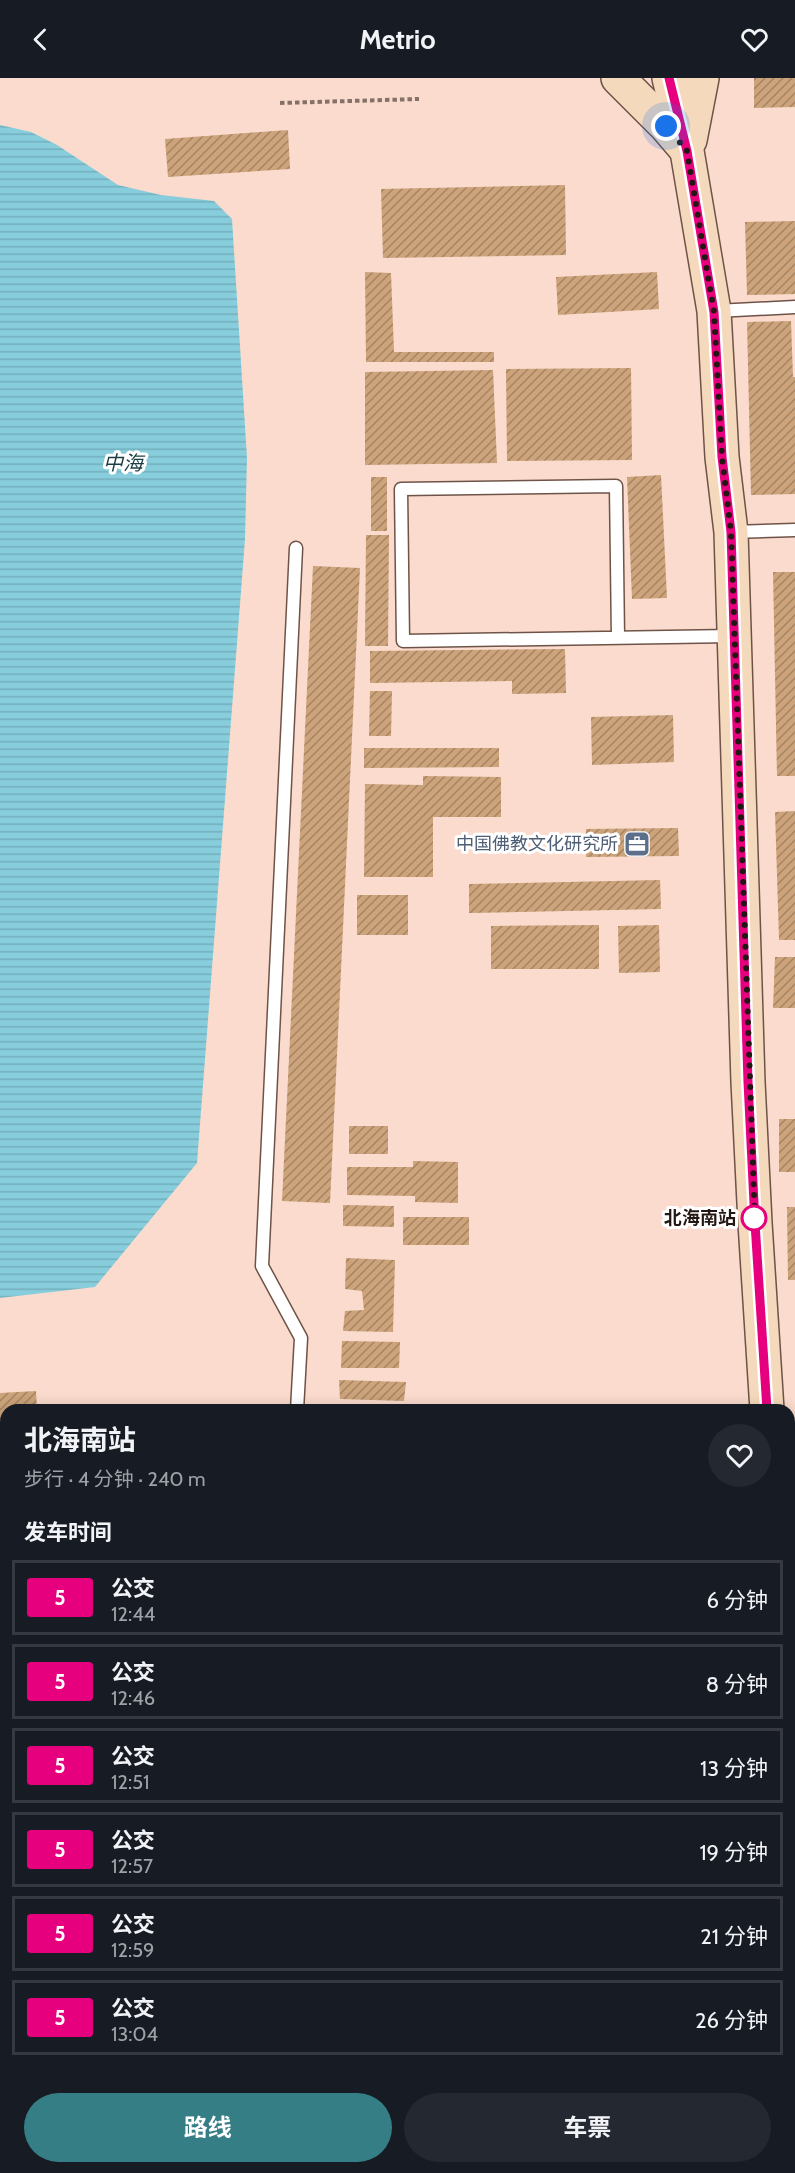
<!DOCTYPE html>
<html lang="zh">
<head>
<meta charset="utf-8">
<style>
	:root { --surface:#171b24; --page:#242831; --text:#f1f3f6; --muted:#9ea1a6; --line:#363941; --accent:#367e86 }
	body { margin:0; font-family:Cabin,"Noto Sans SC",sans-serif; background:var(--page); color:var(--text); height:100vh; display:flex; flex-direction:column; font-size:22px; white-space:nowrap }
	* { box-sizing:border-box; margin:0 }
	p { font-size:20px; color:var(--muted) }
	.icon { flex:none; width:33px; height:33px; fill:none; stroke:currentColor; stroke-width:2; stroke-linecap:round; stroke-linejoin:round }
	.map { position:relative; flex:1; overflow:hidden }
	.side { position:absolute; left:0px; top:1326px; width:795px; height:770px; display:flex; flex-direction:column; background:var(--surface); border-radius:18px 18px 0 0; box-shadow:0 3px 15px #0003 }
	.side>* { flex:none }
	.badge { padding:0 12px; border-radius:4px; font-size:21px; line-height:39px }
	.you { position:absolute; width:30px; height:30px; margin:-15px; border:4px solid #fff; border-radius:50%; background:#1a73e8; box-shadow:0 0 0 9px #1a73e833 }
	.map>.badge { position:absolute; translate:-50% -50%; box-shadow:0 0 0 3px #fff }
	h2 { padding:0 24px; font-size:22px; line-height:54px }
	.round { display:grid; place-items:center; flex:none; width:63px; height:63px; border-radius:32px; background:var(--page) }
	.head { display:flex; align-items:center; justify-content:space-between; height:102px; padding:0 24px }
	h1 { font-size:28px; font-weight:700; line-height:45px }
	.action { display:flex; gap:12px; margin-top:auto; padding:12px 24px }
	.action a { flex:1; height:69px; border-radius:36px; background:var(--accent); color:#fff; font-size:24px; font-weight:700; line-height:69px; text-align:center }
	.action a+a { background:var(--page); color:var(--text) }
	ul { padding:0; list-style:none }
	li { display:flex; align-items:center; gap:18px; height:75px; margin:0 12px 9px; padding:0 12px; border:3px solid var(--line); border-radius:0px }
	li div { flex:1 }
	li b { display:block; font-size:22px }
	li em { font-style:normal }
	li .badge { min-width:66px; font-weight:700; text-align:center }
	header { display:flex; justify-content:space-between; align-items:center; height:78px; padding:0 24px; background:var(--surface); font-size:27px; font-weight:700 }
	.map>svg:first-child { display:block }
	.built { fill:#f3ccbc }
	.grass { fill:url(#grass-dots) }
	.water { fill:url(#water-rules) }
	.building { fill:url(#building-hatch) }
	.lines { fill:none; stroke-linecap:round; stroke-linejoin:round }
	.lane-casing { stroke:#6e5348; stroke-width:15 }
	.street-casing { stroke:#6e5348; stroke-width:27 }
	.secondary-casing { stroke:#6e5348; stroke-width:36 }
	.path { stroke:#857168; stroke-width:4; stroke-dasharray:4.5 3; stroke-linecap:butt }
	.lane { stroke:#fff; stroke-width:12 }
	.street { stroke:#fff; stroke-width:24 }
	.secondary { stroke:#f5d9bc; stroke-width:33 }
	.line-casing { stroke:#fff; stroke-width:14 }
	.line { stroke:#e6007e; stroke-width:9 }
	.walk { stroke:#221712; stroke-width:6; stroke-dasharray:0 10.8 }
	.stop-dot { fill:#fff; stroke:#e6007e; stroke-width:3 }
	.labels { text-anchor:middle; stroke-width:6; stroke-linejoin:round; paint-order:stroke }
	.service-label { font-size:18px; fill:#4e5e75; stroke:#fff; text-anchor:end }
	.stop-label { font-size:18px; font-weight:bold; fill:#221712; stroke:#fff; text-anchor:end }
	.water-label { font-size:20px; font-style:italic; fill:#1b3d44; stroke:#fff }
</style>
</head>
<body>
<header><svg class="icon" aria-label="back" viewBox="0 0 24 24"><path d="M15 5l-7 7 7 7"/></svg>Metrio<svg class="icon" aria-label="heart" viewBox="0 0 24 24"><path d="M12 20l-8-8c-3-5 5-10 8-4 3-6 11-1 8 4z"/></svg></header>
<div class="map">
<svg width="795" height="2095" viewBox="0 0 795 2095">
	<defs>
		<pattern id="grass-dots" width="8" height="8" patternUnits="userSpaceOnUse" patternTransform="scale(1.5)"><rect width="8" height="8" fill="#89bea1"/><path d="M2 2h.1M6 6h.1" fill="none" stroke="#709982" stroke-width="1.8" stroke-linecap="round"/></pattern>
		<pattern id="water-rules" width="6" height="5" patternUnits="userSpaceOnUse" patternTransform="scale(1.5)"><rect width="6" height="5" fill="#87cddc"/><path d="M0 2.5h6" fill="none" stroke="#74afbc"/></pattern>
		<pattern id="building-hatch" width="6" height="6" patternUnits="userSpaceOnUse" patternTransform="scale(1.5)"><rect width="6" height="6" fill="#cca37a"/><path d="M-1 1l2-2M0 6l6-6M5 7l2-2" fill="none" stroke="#a58463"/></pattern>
	</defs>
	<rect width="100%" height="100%" fill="#fadbcd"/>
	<!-- built -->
	<rect class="built" x="446" y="2090" width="288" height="5"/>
	<!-- grass -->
	<polygon class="grass" points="6,1592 6,2090 221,2090 221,2095 0,2095 0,1593"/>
	<!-- water -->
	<polygon class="water" points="0,47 31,54 57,67 118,107 161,117 214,123 232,141 247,380 245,461 197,1085 95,1209 0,1220"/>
	<!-- building -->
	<g class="building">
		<polygon points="754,0 795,0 795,29 754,30"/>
		<polygon points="288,52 290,91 168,99 165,61"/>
		<polygon points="565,107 566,177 383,180 381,111"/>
		<polygon points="795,143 795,216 747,217 745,144"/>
		<polygon points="365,194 391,195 394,274 494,274 494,284 366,284"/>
		<polygon points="657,194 659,231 558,237 556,199"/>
		<polygon points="791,243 793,299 795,299 795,416 751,417 747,244"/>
		<polygon points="631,290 632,382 507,383 506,291"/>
		<polygon points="493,292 497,385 365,387 365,294"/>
		<polygon points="661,397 667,520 632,521 627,399"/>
		<rect x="371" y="399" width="16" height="54"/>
		<polygon points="366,457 389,457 388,568 365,568"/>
		<polygon points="313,488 360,490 330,1125 282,1123"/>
		<polygon points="773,494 795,494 795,698 777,698"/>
		<polygon points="565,571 566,615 512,616 512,603 370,605 370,573"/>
		<polygon points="370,613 392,613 391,658 369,658"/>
		<polygon points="673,637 674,684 592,687 591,639"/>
		<polygon points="364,670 499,670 499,689 364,690"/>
		<polygon points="423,698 501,699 501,739 433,739 433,799 364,799 365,706 423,707"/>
		<polygon points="795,733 795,862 779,862 775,734"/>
		<polygon points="678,750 679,778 586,779 586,751"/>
		<polygon points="660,802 661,831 469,835 469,806"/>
		<rect x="357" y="817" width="51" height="40"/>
		<polygon points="599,847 599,891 491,891 491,848"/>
		<polygon points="659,847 660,894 619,895 618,848"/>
		<polygon points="775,879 795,879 795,930 773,930"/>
		<rect x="779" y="1041" width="16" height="53"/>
		<rect x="349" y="1048" width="39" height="28"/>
		<polygon points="413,1083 458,1084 458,1125 415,1124 415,1118 347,1117 347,1089 413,1089"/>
		<polygon points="343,1127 394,1128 394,1149 343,1148"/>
		<polygon points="787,1129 795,1129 795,1202 788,1202"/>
		<rect x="403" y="1139" width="66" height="28"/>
		<polygon points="346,1180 395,1182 393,1254 343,1253 345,1233 364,1232 362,1213 345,1211"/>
		<polygon points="342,1263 400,1264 399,1290 341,1290"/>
		<polygon points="339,1302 406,1304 404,1323 340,1321"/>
		<polygon points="36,1313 37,1332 6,1332 6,1345 0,1346 0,1315"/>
		<polygon points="143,2090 216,2090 217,2095 144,2095"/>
	</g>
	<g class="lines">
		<!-- lane casing -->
		<g class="lane-casing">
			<g id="lane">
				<polyline points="716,233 795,229"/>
				<polyline points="732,454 795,452"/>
				<polyline points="296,470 262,1188 301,1260 297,1332"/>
				<polyline points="618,560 616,408 401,411 403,563 732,558"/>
				<polyline points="0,1593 6,1592"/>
				<polyline points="117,2090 118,2095"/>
				<polyline points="246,2095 247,2090"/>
			</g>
		</g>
		<!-- street casing -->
		<g class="street-casing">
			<polyline id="street" points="437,2090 437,2095"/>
		</g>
		<!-- secondary casing -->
		<g class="secondary-casing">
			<g id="secondary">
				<polyline points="618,0 666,48 684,69"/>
				<polyline points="669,0 687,73 714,233 722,379 731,454 748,1004 755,1145 767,1332"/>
				<polyline points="690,62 702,0"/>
				<polyline points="789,1793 795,1921"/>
			</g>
		</g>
		<!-- path -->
		<polyline class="path" points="280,25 419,21"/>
		<!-- lane -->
		<use href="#lane" class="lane"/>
		<!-- street -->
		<use href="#street" class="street"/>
		<!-- secondary -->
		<use href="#secondary" class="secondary"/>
	</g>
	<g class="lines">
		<!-- line casing -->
		<g class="line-casing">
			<polyline id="line" points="669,0 687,73 714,234 722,379 731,454 748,1004 755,1145 767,1332"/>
		</g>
		<!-- line -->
		<use href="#line" class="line"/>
		<!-- walk -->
		<polyline class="walk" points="666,48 687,73 714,234 722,379 731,454 755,1145 754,1140"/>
	</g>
	<!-- icons -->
	<defs>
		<g id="office-square" transform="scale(1.35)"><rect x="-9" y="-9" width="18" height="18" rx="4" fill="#5c6f8a" stroke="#fff"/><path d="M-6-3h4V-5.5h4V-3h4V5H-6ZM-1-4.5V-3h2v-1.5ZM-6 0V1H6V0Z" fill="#fff"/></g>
	</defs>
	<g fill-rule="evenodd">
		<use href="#office-square" x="637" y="766"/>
	</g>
	<!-- markers -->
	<circle class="stop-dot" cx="754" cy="1140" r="12"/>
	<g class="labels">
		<!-- service labels -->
		<g class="service-label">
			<text x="618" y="772">中国佛教文化研究所</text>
		</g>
		<!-- stop labels -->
		<g class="stop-label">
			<text x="736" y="1146">北海南站</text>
		</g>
		<!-- water labels -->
		<g class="water-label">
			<text x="123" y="392">中海</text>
		</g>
	</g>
</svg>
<div class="you" style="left:666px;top:48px"></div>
<section class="side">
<div class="head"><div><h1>北海南站</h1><p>步行 · 4 分钟 · 240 m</p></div><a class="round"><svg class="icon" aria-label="heart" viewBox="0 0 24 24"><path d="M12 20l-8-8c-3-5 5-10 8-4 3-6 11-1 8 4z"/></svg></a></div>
<h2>发车时间</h2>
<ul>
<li><span class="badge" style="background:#e6007e;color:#fff">5</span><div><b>公交</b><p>12:44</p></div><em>6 分钟</em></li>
<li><span class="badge" style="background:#e6007e;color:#fff">5</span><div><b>公交</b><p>12:46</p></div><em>8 分钟</em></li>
<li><span class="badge" style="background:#e6007e;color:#fff">5</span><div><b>公交</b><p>12:51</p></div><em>13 分钟</em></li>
<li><span class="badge" style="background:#e6007e;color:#fff">5</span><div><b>公交</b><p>12:57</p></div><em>19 分钟</em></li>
<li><span class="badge" style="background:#e6007e;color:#fff">5</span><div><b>公交</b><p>12:59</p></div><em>21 分钟</em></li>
<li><span class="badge" style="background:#e6007e;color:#fff">5</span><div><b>公交</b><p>13:04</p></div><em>26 分钟</em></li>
</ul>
<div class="action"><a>路线</a><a>车票</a></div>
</section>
</div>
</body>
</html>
